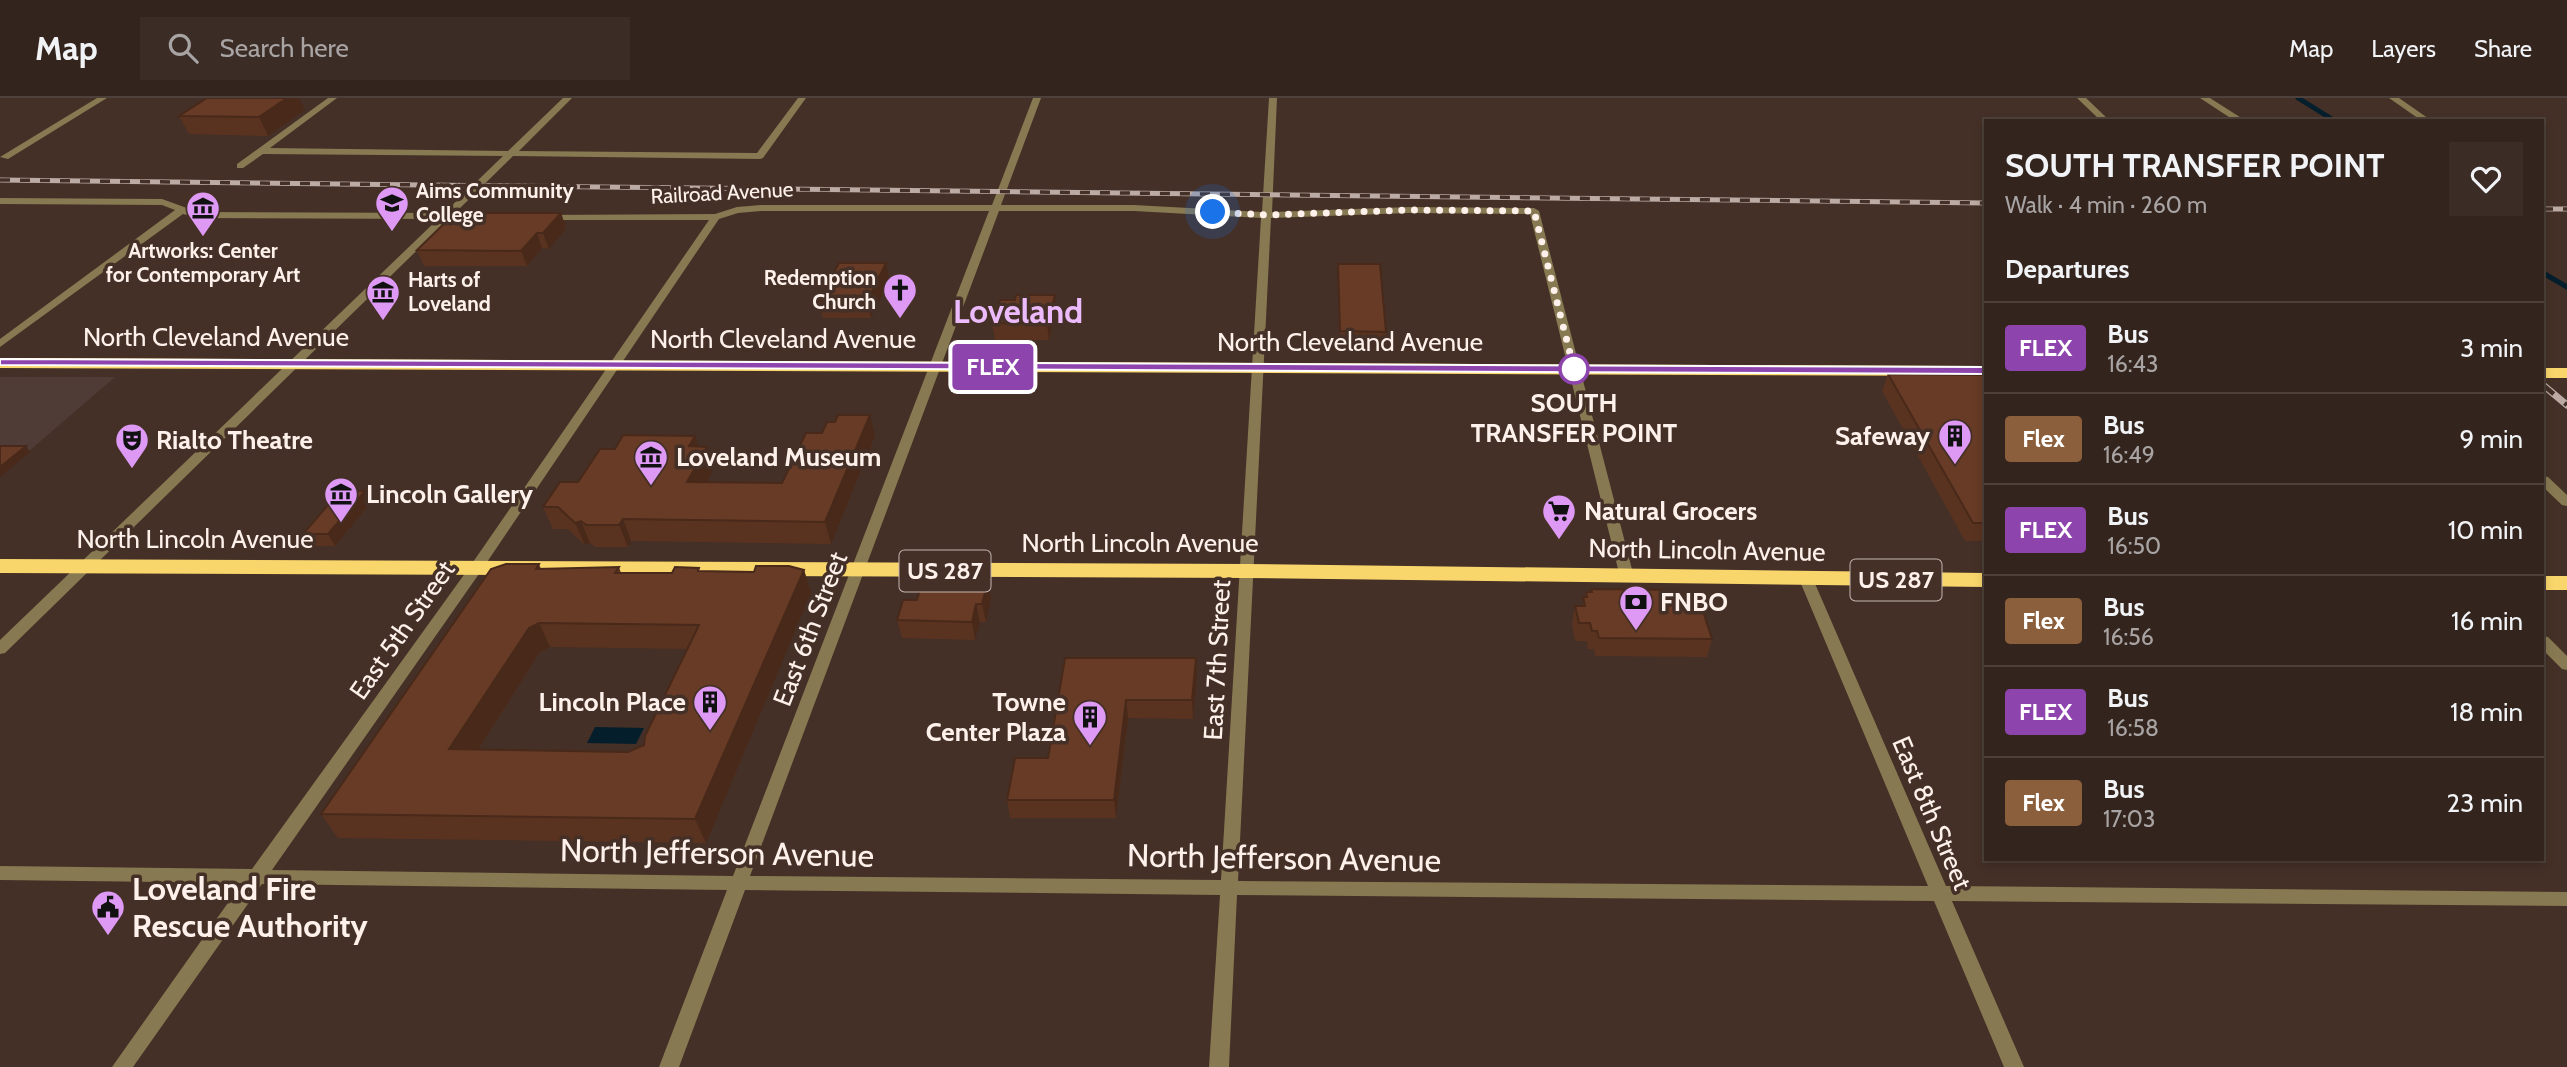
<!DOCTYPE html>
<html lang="en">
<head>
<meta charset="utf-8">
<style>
	:root { --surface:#33241d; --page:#3b2c26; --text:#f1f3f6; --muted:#a9a4a4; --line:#4e413b }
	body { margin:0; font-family:Cabin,sans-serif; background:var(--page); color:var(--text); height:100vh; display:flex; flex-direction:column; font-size:26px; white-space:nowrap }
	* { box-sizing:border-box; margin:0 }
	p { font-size:23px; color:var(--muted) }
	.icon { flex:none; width:38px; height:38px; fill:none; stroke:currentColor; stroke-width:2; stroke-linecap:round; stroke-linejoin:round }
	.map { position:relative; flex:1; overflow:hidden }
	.side { position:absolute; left:1984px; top:21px; width:560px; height:742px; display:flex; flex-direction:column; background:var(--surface); border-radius:0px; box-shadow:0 4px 10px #0003,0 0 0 2px var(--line) }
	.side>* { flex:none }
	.badge { padding:0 14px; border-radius:5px; font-size:24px; line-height:46px }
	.you { position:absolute; width:35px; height:35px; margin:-18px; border:5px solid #fff; border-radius:50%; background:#1a73e8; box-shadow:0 0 0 10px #1a73e833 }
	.map>.badge { position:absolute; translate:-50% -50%; box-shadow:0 0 0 4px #fff }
	h2 { padding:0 21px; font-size:26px; line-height:63px }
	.round { display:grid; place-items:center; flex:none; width:74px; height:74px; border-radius:0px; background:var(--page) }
	.overview { display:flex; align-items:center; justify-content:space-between; height:119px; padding:0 21px }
	h1 { font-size:33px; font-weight:700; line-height:52px }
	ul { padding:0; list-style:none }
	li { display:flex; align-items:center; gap:21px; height:91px; padding:0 21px; border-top:2px solid var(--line) }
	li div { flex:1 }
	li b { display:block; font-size:26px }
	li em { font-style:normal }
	li .badge { min-width:77px; font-weight:700; text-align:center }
	header { display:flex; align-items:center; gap:42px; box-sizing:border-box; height:98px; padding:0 35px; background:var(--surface); border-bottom:2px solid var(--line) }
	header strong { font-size:33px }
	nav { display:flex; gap:38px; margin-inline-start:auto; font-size:24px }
	.search { width:490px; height:63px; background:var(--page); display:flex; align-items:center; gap:18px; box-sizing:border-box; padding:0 24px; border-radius:0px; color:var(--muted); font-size:26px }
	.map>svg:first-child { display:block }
	.commercial { fill:#503c37 }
	.water { fill:#041e2c }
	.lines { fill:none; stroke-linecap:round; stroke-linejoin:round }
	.stream { stroke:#041e2c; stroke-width:5 }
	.street { fill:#877951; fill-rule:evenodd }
	.highway { fill:#f9d66c; fill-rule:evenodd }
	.rail-far1-casing { stroke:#bbaba4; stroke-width:5 }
	.rail-casing { stroke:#bbaba4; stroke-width:7 }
	.rail-far1 { stroke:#443027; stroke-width:3.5; stroke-dasharray:10; stroke-linecap:butt }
	.rail { stroke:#443027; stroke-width:4.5; stroke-dasharray:14; stroke-linecap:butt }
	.wall { fill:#593320; fill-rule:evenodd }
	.shaded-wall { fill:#48291a }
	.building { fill:#673b25; stroke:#48291a; stroke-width:2; fill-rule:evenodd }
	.line { fill:#8e44ad; stroke:#fff; stroke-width:2 }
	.walk { stroke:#fef1eb; stroke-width:7; stroke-dasharray:0 12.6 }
	.stop-dot { fill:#fff; stroke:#8e44ad; stroke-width:3.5 }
	.labels { text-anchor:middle; stroke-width:7; stroke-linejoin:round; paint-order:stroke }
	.far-poi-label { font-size:21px; font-weight:bold; fill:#fef1eb; stroke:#443027; text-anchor:start }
	.far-street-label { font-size:21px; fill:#fef1eb; stroke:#443027 }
	.shield { fill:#443027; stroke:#c6b7b0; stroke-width:2 }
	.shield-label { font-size:24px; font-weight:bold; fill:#fef1eb }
	.street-label { font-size:26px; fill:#fef1eb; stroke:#443027 }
	.stop-label { font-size:26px; font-weight:bold; fill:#fef1eb; stroke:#443027 }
	.poi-label { font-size:26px; font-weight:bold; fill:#fef1eb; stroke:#443027; text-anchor:start }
	.near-street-label { font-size:32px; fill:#fef1eb; stroke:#443027 }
	.near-poi-label { font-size:32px; font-weight:bold; fill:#fef1eb; stroke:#443027; text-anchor:start }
	.far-town-label { font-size:33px; font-weight:bold; fill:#ebbbfb; stroke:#443027 }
</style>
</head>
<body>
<header>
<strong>Map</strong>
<div class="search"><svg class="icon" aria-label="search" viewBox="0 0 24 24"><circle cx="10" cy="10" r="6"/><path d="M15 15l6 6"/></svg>Search here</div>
<nav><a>Map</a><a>Layers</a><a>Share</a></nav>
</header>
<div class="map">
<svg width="2567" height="969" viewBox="0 0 2567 969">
	<rect width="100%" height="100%" fill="#443027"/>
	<!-- commercial -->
	<polygon class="commercial" points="0,279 115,279 0,378"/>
	<!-- water -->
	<polygon class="water" points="595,629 644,630 636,646 587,645"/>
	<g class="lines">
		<!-- stream -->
		<g class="stream">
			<polyline points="2298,0 2335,23"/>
			<polyline points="2543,175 2567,189"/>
		</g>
		<!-- street -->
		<g class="street">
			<polygon points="97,0 107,0 8,61 0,59"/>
			<polygon points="328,0 337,0 270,50 508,53 563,0 572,0 519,53 757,55 798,0 806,0 763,60 760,61 513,58 455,115 472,116 472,120 449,121 5,555 0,556 0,542 438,121 198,120 183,116 0,249 0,241 175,112 162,107 0,106 0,100 162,101 198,114 444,115 503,58 263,56 243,70 237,70 237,66"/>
			<path d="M1033 0H1041L1001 107H1134L1262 114 1269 0H1277L1272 114 1409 109 1534 110 1539 113 1634 479 1627 484 1620 479 1530 116 1409 115 1271 120 1238 783 1928 788 1799 481 1806 476 1813 481 1946 788 2567 794V808L1952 803 2024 969H2004L1934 803 1237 797 1229 969H1209L1220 797 745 792 679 969H659L727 792 262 786 133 969H112L242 785 0 782V768L252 771 471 467 709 122H546L543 121V117L715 116 737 109 761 107H992ZM761 113H989L733 778 272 772 481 473 719 121 738 115ZM999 113H1134L1261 120 1221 782 750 778Z"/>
			<polygon points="2077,0 2086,0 2110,23 2101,23"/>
			<polygon points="2200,0 2210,0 2246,23 2235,23"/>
			<polygon points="2389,0 2399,0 2432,23 2422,23"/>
			<polygon points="2543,378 2548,379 2567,397 2567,408 2562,407 2543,389"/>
			<polygon points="2543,538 2548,539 2567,558 2567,572 2562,571 2543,552"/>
		</g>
		<!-- highway -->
		<g class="highway">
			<polygon points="0,260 1986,268 1986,278 0,270"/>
			<rect x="2543" y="270" width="24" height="10"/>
			<polygon points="0,461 1247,466 1986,475 1986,489 1247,480 0,475"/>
			<rect x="2543" y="478" width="24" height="14"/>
		</g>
		<!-- rail-far1 casing -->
		<g class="rail-far1-casing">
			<g id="rail-far1">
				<polyline points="0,82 1986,105"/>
				<polyline points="2543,111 2567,111"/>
			</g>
		</g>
		<!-- rail casing -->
		<g class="rail-casing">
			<polyline id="rail" points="2543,287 2567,307"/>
		</g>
		<!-- rail-far1 -->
		<use href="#rail-far1" class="rail-far1"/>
		<!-- rail -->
		<use href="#rail" class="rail"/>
	</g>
	<!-- wall -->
	<g class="wall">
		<polygon points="305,12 268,38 189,36 179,18"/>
		<polygon points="561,115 566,130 549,151 542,150 527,168 424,168 417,152"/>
		<polygon points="1338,166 1386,234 1385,250 1340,250"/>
		<polygon points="889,181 871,220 823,220 819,203"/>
		<polygon points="1055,197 1057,213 1049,242 995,242 992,225 1015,202"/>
		<polygon points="1888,276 1986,277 1986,443 1965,443 1882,293"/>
		<polygon points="695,338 698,349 714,370 706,384 782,385 875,338 831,446 631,443 628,449 595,449 590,445 585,447 568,431 553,431 543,409 578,384 615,351"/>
		<polygon points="371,404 335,448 311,448 303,436"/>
		<path d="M539 466 541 471 619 469 621 475H672L701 473 754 474 804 472 811 495 706 745 338 740 321 716ZM550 549 688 551 644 647 628 654 478 652 540 554Z"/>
		<polygon points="986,483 988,483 991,501 986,524 980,524 975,542 902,540 897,522 917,502"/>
		<polygon points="1591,491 1682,495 1689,499 1696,507 1712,541 1707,559 1595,558 1594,551 1588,551 1587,543 1575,543 1572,526 1575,508 1582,508 1586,494 1591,494"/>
		<polygon points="1065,560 1196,560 1197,578 1193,621 1128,620 1116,720 1010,720 1007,702 1048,660"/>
	</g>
	<!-- shaded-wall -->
	<g class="shaded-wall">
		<polygon points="287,0 299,0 305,12 268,38 259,19"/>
		<polygon points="561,115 566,130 549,151 543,135"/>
		<polygon points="537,135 542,150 527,168 521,153"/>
		<polygon points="886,165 889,181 871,220 867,204"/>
		<polygon points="1055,197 1057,213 1049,242 1047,226"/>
		<polygon points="870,317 875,338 831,446 825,424"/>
		<polygon points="695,338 702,358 707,349 714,370 695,406 687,384 689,348"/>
		<polygon points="26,348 30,354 0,379 0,369"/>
		<polygon points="365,393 371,404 335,448 328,436"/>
		<polygon points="623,421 631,443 628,449 619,427"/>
		<polygon points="581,423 590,445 585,447 575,425"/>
		<polygon points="804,472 811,495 706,745 695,721"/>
		<polygon points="984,476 986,488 988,483 991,501 986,524 982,506 982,483"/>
		<polygon points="976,506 980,524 975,542 972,524"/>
		<polygon points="539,525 550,549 540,554 463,675 449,651 529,530"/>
		<polygon points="1196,560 1197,578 1193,621 1192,602"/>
		<polygon points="1126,602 1128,620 1116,720 1114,702"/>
	</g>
	<!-- building -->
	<g class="building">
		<polygon points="207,0 287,0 259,19 179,18"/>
		<polygon points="455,115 561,115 543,135 537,135 521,153 417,152"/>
		<polygon points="839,165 886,165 867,204 819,203"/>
		<polygon points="1338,166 1380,166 1386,234 1340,233"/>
		<polygon points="1016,197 1055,197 1047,226 992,225 1000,202 1015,202"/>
		<polygon points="1888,276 1986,277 1986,425 1973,425"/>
		<polygon points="838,317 870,317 825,424 623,421 619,427 586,427 581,423 575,425 558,409 543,409 560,384 578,384 600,351 615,351 623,337 695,338 689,348 707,349 687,384 782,385 806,335 822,335 827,324 835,324"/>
		<polygon points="0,348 26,348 0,369"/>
		<polygon points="341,392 365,393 328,436 303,436"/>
		<path d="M506 466H539L536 471 619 469 615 475H672L675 469 699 470 698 473 754 474 756 468H789L804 472 695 721 321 716 491 471ZM539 525 699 527 645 638 644 647 628 654 449 651 529 530Z"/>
		<polygon points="984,476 982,483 988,483 982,506 976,506 972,524 897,522 903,502 917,502 924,478"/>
		<polygon points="1591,491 1680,492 1682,495 1689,495 1689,499 1694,499 1696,507 1701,507 1712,541 1599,540 1597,533 1592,533 1590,525 1579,525 1575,508 1585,508 1583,499 1587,499 1586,494 1592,494"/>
		<polygon points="1065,560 1196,560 1192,602 1126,602 1114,702 1007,702 1015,660 1048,660"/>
	</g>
	<!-- line -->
	<polygon class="line" points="0,261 1986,269 1992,273 1986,276 0,267"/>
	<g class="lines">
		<!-- walk -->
		<polyline class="walk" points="1213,114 1267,117 1409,112 1534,113 1574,271"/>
	</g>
	<!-- icons -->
	<defs>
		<g id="university-pin" transform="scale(1.75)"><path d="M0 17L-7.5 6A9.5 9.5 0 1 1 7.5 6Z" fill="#dd99f3" stroke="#443027"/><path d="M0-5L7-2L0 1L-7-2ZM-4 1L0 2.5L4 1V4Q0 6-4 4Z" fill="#111"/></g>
		<g id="museum-pin" transform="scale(1.75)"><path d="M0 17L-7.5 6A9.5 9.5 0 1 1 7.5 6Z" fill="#dd99f3" stroke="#443027"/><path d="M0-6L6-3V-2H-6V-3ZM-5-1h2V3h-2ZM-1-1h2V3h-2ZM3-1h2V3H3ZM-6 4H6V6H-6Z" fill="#111"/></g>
		<g id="church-pin" transform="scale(1.75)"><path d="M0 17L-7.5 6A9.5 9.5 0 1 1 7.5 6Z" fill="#dd99f3" stroke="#443027"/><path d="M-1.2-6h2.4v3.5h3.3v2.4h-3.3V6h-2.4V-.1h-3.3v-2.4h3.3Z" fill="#111"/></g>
		<g id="building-pin" transform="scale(1.75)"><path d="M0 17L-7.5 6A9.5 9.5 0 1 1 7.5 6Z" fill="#dd99f3" stroke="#443027"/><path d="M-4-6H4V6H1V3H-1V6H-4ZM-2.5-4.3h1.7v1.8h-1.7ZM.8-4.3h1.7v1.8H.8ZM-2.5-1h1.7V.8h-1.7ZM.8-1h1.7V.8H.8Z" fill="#111"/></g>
		<g id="theatre-pin" transform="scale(1.75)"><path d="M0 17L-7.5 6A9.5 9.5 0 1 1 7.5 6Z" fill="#dd99f3" stroke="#443027"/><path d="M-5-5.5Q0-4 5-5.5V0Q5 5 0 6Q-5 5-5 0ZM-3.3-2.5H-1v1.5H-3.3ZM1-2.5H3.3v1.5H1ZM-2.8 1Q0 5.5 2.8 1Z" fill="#111"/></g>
		<g id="supermarket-pin" transform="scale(1.75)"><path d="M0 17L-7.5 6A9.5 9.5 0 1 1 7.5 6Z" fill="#dd99f3" stroke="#443027"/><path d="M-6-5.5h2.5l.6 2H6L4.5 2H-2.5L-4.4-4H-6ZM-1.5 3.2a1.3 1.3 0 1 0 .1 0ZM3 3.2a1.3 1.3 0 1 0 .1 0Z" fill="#111"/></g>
		<g id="bank-pin" transform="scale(1.75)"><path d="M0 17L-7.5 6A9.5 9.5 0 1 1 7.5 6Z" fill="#dd99f3" stroke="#443027"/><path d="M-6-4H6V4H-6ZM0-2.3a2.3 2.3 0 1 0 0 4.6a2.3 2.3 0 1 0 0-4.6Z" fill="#111"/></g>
		<g id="civic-pin" transform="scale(1.75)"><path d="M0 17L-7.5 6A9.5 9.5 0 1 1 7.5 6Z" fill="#dd99f3" stroke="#443027"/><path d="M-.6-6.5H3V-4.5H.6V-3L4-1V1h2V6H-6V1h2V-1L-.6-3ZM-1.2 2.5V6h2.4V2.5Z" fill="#111"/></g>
	</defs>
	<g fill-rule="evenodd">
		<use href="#university-pin" x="392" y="105"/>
		<use href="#museum-pin" x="203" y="110"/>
		<use href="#church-pin" x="900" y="192"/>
		<use href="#museum-pin" x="383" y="194"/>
		<use href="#building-pin" x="1955" y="338"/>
		<use href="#theatre-pin" x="132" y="342"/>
		<use href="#museum-pin" x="651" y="359"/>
		<use href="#museum-pin" x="341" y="396"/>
		<use href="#supermarket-pin" x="1559" y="413"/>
		<use href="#bank-pin" x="1636" y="504"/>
		<use href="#building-pin" x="710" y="604"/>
		<use href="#building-pin" x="1090" y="619"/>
		<use href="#civic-pin" x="108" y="809"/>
	</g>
	<!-- markers -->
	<circle class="stop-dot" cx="1574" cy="271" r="14"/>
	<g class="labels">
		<!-- far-poi labels -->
		<g class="far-poi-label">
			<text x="416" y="100">Aims Community<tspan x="416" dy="24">College</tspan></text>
			<text x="203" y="160" text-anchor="middle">Artworks: Center<tspan x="203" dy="24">for Contemporary Art</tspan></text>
			<text x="876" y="187" text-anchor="end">Redemption<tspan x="876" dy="24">Church</tspan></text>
			<text x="408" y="189">Harts of<tspan x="408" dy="24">Loveland</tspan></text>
		</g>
		<!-- far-street labels -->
		<g class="far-street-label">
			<text transform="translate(722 95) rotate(-3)" y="7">Railroad Avenue</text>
		</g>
		<!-- shield labels -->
		<g class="shield">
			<rect x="899.5" y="452.5" width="91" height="41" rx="5"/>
			<rect x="1850.5" y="461.5" width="91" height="41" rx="5"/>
		</g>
		<g class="shield-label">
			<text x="945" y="481">US 287</text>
			<text x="1896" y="490">US 287</text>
		</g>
		<!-- street labels -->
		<g class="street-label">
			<text x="216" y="248">North Cleveland Avenue</text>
			<text x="783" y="250">North Cleveland Avenue</text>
			<text x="1350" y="253">North Cleveland Avenue</text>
			<text x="195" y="450">North Lincoln Avenue</text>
			<text x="1140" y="454">North Lincoln Avenue</text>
			<text transform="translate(1707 452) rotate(1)" y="9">North Lincoln Avenue</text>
			<text transform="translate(810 531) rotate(-69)" y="9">East 6th Street</text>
			<text transform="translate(402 532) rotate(-55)" y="9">East 5th Street</text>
			<text transform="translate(1217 562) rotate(-87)" y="9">East 7th Street</text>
			<text transform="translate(1932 715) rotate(67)" y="9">East 8th Street</text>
		</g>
		<!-- stop labels -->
		<g class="stop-label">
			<text x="1574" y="314">SOUTH<tspan x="1574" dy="30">TRANSFER POINT</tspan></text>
		</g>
		<!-- poi labels -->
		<g class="poi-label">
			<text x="1930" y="347" text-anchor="end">Safeway</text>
			<text x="156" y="351">Rialto Theatre</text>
			<text x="676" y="368">Loveland Museum</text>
			<text x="366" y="405">Lincoln Gallery</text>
			<text x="1584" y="422">Natural Grocers</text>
			<text x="1660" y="513">FNBO</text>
			<text x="686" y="613" text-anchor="end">Lincoln Place</text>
			<text x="1066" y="613" text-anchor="end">Towne<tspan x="1066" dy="30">Center Plaza</tspan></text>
		</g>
		<!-- near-street labels -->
		<g class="near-street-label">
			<text transform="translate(717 755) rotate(1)" y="11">North Jefferson Avenue</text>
			<text transform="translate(1284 760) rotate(1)" y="11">North Jefferson Avenue</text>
		</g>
		<!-- near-poi labels -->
		<g class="near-poi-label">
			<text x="132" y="802">Loveland Fire<tspan x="132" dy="37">Rescue Authority</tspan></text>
		</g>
		<!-- far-town labels -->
		<g class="far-town-label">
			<text x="1018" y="225">Loveland</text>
		</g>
	</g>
</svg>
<div class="you" style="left:1213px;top:114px"></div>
<b class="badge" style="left:993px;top:269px;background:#8e44ad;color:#fff">FLEX</b>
<section class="side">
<div class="overview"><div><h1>SOUTH TRANSFER POINT</h1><p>Walk · 4 min · 260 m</p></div><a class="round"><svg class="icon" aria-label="heart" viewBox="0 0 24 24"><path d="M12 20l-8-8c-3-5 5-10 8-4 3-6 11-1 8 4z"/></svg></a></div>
<h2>Departures</h2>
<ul>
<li><span class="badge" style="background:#8e44ad;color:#fff">FLEX</span><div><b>Bus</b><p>16:43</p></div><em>3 min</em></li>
<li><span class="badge" style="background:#8b5e3c;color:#fff">Flex</span><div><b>Bus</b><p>16:49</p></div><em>9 min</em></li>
<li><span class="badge" style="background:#8e44ad;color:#fff">FLEX</span><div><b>Bus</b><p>16:50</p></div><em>10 min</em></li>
<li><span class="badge" style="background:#8b5e3c;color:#fff">Flex</span><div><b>Bus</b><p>16:56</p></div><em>16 min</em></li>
<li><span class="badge" style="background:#8e44ad;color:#fff">FLEX</span><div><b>Bus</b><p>16:58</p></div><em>18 min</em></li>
<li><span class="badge" style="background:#8b5e3c;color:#fff">Flex</span><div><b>Bus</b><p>17:03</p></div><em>23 min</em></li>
</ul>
</section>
</div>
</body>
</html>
